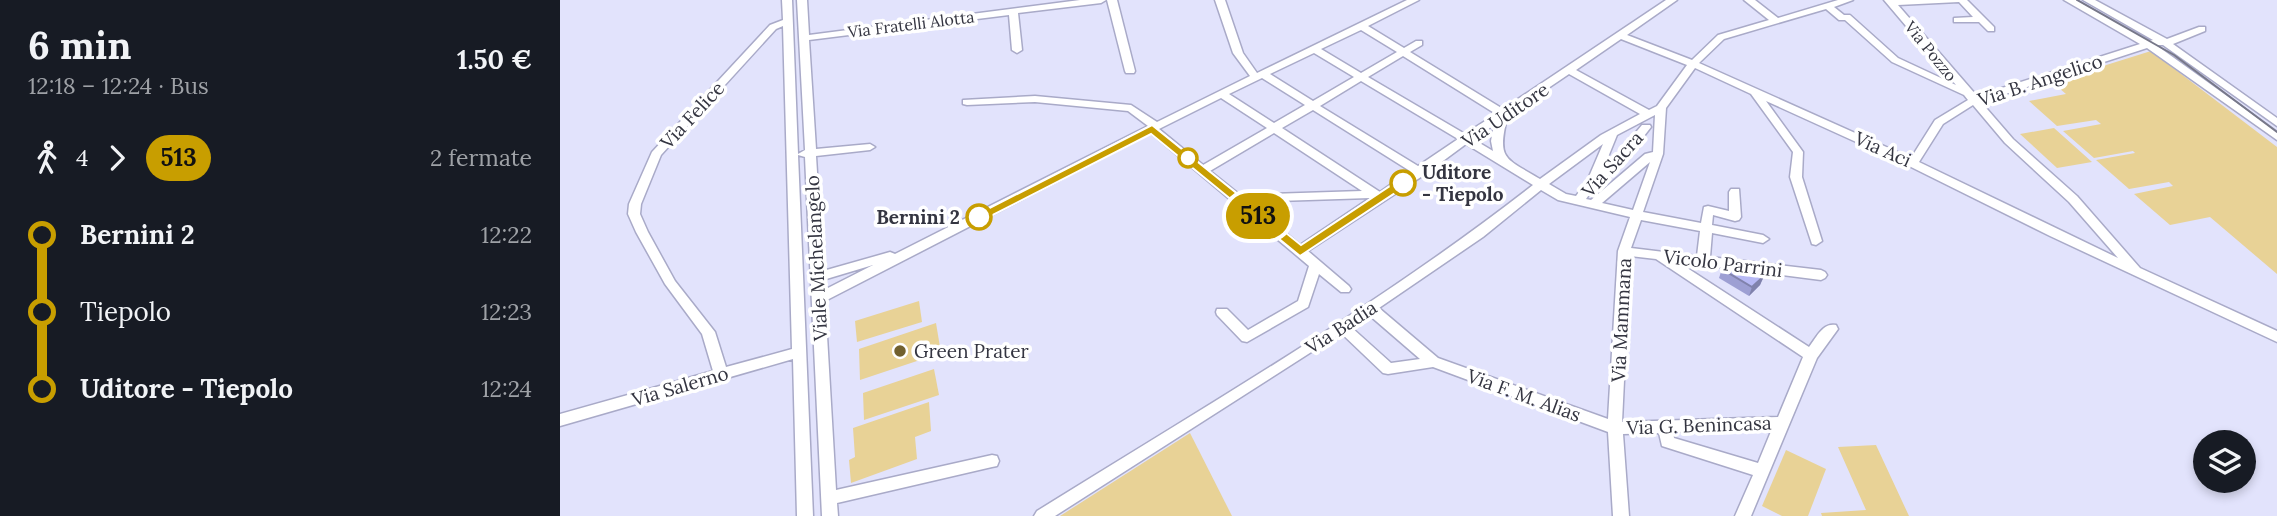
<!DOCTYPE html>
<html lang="it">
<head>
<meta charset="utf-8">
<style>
	:root { --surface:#171b24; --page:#20242c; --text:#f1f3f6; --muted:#9ea1a6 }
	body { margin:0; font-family:Lora,serif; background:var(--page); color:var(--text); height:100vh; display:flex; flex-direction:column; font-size:26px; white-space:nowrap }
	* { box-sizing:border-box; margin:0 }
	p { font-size:23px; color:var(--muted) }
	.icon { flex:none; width:38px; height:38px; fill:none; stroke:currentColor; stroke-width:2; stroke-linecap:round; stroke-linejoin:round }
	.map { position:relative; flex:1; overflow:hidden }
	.sheet { display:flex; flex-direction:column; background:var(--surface); width:560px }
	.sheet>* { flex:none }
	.badge { padding:0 14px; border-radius:23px; font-size:24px; line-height:46px }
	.controls { position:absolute; left:1633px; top:430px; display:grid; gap:14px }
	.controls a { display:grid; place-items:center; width:63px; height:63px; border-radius:50%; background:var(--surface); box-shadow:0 4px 10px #0003; font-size:35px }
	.map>.badge { position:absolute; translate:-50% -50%; box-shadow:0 0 0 4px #fff }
	.legs { display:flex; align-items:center; gap:10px; height:77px; padding:0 28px; font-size:23px }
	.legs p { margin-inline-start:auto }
	.overview { display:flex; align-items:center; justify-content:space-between; height:119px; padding:0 28px }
	h1 { font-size:38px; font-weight:700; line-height:52px }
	ul { padding:0 28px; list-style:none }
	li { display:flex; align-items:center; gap:24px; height:77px; font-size:26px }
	li i { display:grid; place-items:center; width:10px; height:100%; margin:0 9px; background:currentColor }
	li i::after { content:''; width:18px; height:18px; margin:-9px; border:5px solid; border-radius:50%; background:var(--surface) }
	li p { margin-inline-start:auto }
	li:first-child i { background:linear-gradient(#0000 50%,currentColor 0) }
	li:last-child i { background:linear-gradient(currentColor 50%,#0000 0) }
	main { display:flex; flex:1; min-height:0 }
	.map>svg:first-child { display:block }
	.green { fill:#e8d296 }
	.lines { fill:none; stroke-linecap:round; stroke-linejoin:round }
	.minor-casing { stroke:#a9aac8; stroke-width:3 }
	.minor { fill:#fff; fill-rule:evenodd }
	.tram { stroke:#777889; stroke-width:2 }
	.wall { fill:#9d9fd3 }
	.shaded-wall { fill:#8082ac }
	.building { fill:#b7b9f5; stroke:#8082ac; stroke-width:2 }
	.line-1 { fill:#c89e00; stroke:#fff; stroke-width:2 }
	.stop-1-dot { fill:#fff; stroke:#c89e00; stroke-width:3.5 }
	.poi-dot { fill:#71602e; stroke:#fff; stroke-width:2.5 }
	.labels { text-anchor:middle; stroke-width:7; stroke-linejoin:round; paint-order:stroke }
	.far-street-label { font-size:16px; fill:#343541; stroke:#fff }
	.street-label { font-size:19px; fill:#343541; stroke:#fff }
	.stop-label { font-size:19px; font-weight:bold; fill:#343541; stroke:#fff; text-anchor:start }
	.poi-label { font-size:19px; fill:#343541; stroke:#fff; text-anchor:start }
</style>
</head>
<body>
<main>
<section class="sheet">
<div class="overview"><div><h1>6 min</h1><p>12:18 – 12:24 · Bus</p></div><b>1.50 €</b></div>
<div class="legs"><svg class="icon" aria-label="walk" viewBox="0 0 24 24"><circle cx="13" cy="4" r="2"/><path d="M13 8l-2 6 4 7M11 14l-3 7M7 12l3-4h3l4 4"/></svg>4<svg class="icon" aria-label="forward" viewBox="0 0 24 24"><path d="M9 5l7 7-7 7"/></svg><b class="badge" style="background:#c89e00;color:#111">513</b><p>2 fermate</p></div>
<ul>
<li><i style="color:#c89e00"></i><b>Bernini 2</b><p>12:22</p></li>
<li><i style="color:#c89e00"></i><span>Tiepolo</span><p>12:23</p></li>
<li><i style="color:#c89e00"></i><b>Uditore - Tiepolo</b><p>12:24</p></li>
</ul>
</section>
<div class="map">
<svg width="1717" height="516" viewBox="0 0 1717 516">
	<rect width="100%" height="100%" fill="#e2e3fc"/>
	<!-- green -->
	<g class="green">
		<polygon points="1591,51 1717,147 1717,274 1650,217 1610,225 1574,194 1613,186 1609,182 1569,189 1536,160 1575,153 1573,151 1534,158 1503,131 1541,124 1536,120 1497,126 1469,101 1506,94 1492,82"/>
		<polygon points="1494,128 1532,162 1497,168 1460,134"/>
		<polygon points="359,301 362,322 297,342 295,321"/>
		<polygon points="376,323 381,353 300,380 299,349"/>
		<polygon points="374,369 379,395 304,420 303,393"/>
		<polygon points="369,402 371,431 355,437 357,459 291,483 289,460 295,457 293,428"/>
		<polygon points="630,433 672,516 500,516"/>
		<polygon points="1316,445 1349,516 1262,516 1261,513 1306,510 1278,447"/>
		<polygon points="1226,450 1266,469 1248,516 1222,516 1202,506"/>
	</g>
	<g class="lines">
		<!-- minor casing -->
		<g class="minor-casing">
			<g id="minor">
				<path d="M222 0H232L238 154 245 150 237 0H247L249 35 520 0H546L541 3 458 13 462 50 457 53 452 50 449 15 249 40 256 149 310 144 315 147 310 150 256 156 263 271 330 252 335 254 588 126 568 111 475 102 407 105 403 104V100L475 96 571 105 597 122 690 76 673 53 655 0H665L683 53 697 73 847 0H859L808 26 844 48 856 41H862V45L850 52 943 109 1106 0H1117L1067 35 1132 60 1158 35 1209 20 1184 0H1195L1218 18 1278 0H1293L1274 7 1284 15H1290L1338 58 1396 85 1324 0H1407L1434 27V31H1428L1419 22H1394V18L1413 17 1399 2 1338 5 1417 96 1580 44 1504 0H1516L1589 41 1593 40 1523 0H1535L1607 39 1639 27H1645V31L1613 44 1717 118V126L1603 45H1596L1717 132V140L1587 48 1421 102 1453 139 1517 196 1580 268 1717 331V342L1490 236 1349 166 1206 101 1243 152 1242 177 1262 241 1256 245 1252 244 1230 177 1233 152 1191 94 1135 68 1106 108 1103 154 1083 212 1141 223 1144 207 1148 206 1169 211V192L1171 189H1179L1181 217 1179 220 1175 221 1153 215 1152 225 1203 235 1209 239 1203 243 1152 233 1150 257 1261 270 1265 272 1267 275 1265 278 1261 280 1118 262 1249 347C1256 338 1263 322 1276 325L1278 329 1257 358 1191 516H1175L1193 475 1102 446 1099 433 1063 434 1069 516H1053L1048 432 873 367 828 374 823 373 781 333 495 516H474L477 511C644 407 817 307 973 185L906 144 864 175 748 251 789 286 791 289 789 292H781L759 274 748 307 687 342 682 341 657 315 656 312 657 309H667L688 330 738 301 749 266 591 133 265 301 276 490 432 455 437 456 439 461 437 466 432 467 277 503 278 516H262L245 157 238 155 253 516H237L233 359 0 426V414L153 371 142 334 105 284 76 232 68 214 69 204 92 152 210 25 223 20ZM1266 9 1279 20H1285L1332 62 1404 95 1408 100 1375 120 1351 158 1139 63 1164 39ZM223 26 232 349 166 367 155 332 115 281 88 232 80 214 81 204 101 155 216 29ZM801 30 837 52 801 73 761 49ZM1061 39 1127 65 1097 106 1089 110 1016 70ZM754 53 794 77 753 101 710 74ZM843 56 936 114 905 134 808 77ZM1009 74 1080 114 1041 135 980 179C945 158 937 160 947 118L950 117V114ZM702 78 745 105 714 123 669 94ZM801 81 898 139 858 166 760 106ZM661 98 707 128 643 165 599 129ZM1413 105 1445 143 1509 202 1558 258 1359 162 1383 124ZM753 110 850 171 820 192 722 128ZM1095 115 1093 152 1085 154 1031 200 1026 199 1036 185 1060 167 1091 127 1090 125H1082L1052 161 1044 167 1057 135ZM934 125 931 141 933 151 913 139ZM714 133 802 191 680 195 650 171ZM1043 144 1028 179 1016 196 1006 194 989 184ZM1090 162 1073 210 1042 203ZM981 190 998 200 1070 217 1058 251 1048 419 878 358 819 308 923 237ZM810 198 740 245 689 202ZM1081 220 1140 231 1137 256 1071 248ZM1070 256 1096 259 1243 357 1218 417 1062 422ZM313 265 264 290 263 280ZM809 315 860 359 831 363 791 327ZM1212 429 1198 463 1114 438 1113 432Z"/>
				<polygon points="547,0 557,0 575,71 574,73 566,73 565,71"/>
			</g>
		</g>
		<!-- minor -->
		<use href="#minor" class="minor"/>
		<!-- tram -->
		<polyline class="tram" points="1517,0 1614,55 1717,132"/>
	</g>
	<!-- wall -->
	<polygon class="wall" points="1162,269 1204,276 1200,285 1189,296 1159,278"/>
	<!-- shaded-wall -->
	<polygon class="shaded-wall" points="1204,276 1200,285 1189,296 1192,287"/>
	<!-- building -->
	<polygon class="building" points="1170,262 1182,263 1204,276 1192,287 1162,269"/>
	<!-- line-1 -->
	<polygon class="line-1" points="592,125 741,245 839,180 843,179 850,183 740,256 591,134 423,220 419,222 412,217"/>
	<!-- markers -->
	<g class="stop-1-dot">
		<circle cx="628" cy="158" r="9"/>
		<circle cx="843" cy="183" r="12"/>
		<circle cx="419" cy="217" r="12"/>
	</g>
	<circle class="poi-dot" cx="340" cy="351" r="7"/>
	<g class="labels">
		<!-- far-street labels -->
		<g class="far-street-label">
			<text transform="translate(351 24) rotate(-7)" y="6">Via Fratelli Alotta</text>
			<text transform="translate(1371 51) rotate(51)" y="6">Via Pozzo</text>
		</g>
		<!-- street labels -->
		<g class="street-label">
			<text transform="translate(1480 80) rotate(-18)" y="7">Via B. Angelico</text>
			<text transform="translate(132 115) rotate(-47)" y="7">Via Felice</text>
			<text transform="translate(945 115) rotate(-34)" y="7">Via Uditore</text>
			<text transform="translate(1323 149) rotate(24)" y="7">Via Aci</text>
			<text transform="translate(1052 164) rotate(-48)" y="7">Via Sacra</text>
			<text transform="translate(256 258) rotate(-93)" y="7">Viale Michelangelo</text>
			<text transform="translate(1163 263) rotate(7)" y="7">Vicolo Parrini</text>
			<text transform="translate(1061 320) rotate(-87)" y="7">Via Mammana</text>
			<text transform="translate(781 327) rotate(-33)" y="7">Via Badia</text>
			<text transform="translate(120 386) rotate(-16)" y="7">Via Salerno</text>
			<text transform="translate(964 395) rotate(20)" y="7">Via F. M. Alias</text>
			<text transform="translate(1139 425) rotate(-2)" y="7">Via G. Benincasa</text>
		</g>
		<!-- stop labels -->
		<g class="stop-label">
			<text x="862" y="179">Uditore<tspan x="862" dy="22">- Tiepolo</tspan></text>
			<text x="400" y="224" text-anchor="end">Bernini 2</text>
		</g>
		<!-- poi labels -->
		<g class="poi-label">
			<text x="354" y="358">Green Prater</text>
		</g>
	</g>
</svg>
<div class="controls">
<a><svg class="icon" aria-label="layers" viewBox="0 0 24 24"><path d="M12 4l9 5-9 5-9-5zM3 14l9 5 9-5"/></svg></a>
</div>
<b class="badge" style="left:698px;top:216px;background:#c89e00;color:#111">513</b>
</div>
</main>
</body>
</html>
